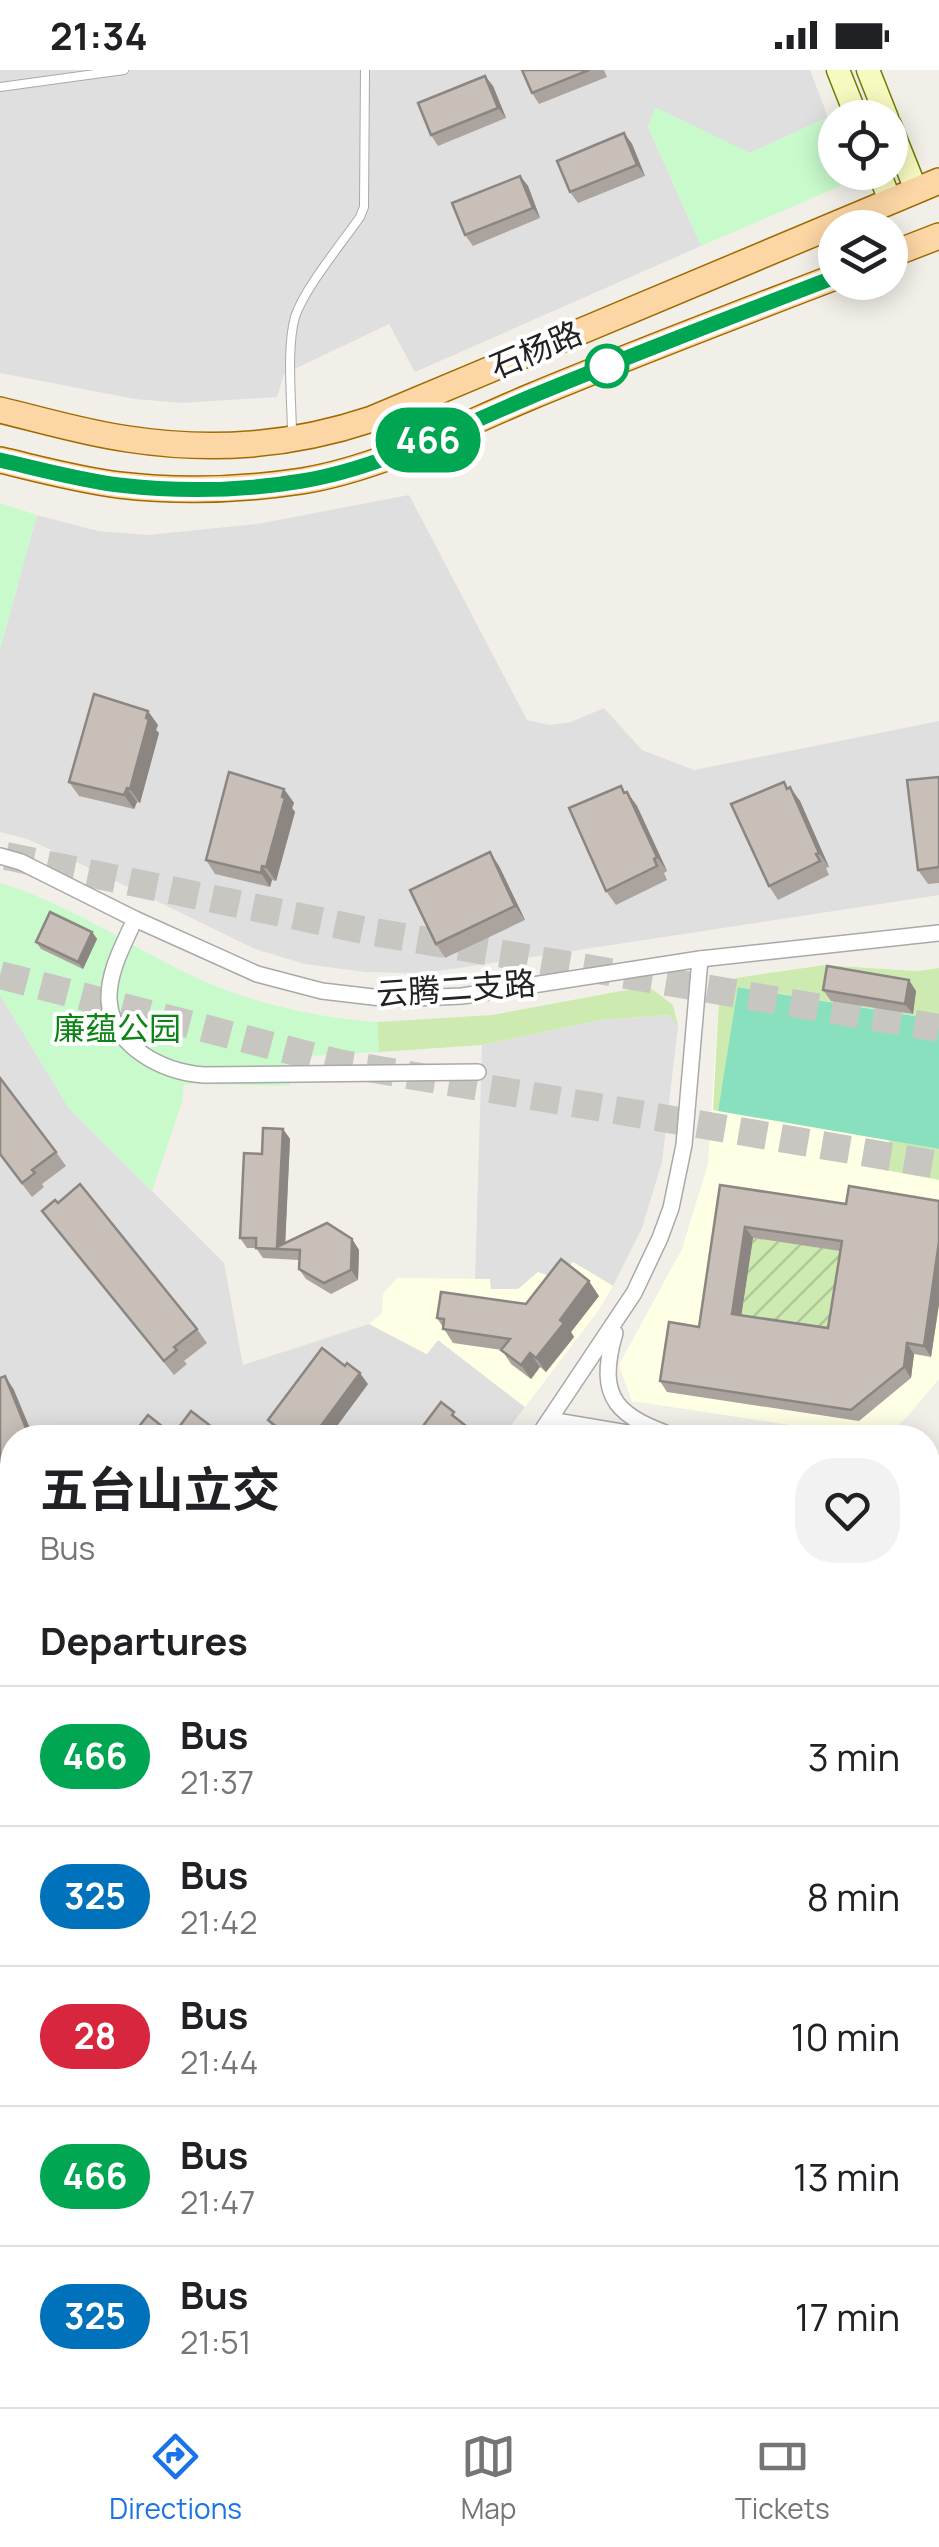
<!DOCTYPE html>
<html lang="en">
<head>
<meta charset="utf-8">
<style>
	:root { --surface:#fff; --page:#f2f2f2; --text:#202124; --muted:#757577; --line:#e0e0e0; --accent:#1a73e8 }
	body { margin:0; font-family:Manrope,"Noto Sans SC",sans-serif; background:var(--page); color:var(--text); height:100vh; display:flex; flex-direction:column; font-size:38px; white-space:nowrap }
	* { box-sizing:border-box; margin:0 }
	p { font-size:32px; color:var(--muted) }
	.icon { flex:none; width:55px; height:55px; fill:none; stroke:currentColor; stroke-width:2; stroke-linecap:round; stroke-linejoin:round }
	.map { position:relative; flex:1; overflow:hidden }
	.side { position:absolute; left:0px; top:1355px; width:940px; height:982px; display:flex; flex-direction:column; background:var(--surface); border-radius:40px 40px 0 0; box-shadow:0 5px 25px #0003 }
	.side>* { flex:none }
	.badge { padding:0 20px; border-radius:32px; font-size:35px; line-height:65px }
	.fabs { position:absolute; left:818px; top:30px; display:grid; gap:20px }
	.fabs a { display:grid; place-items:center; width:90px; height:90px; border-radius:50%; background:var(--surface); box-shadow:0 5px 25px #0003; font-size:50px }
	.map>.badge { position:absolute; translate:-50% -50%; box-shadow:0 0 0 5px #fff }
	h2 { padding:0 40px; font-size:38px; line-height:90px }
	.round { display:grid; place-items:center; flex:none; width:105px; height:105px; border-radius:40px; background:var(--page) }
	.summary { display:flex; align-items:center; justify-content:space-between; height:170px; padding:0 40px }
	h1 { font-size:48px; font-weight:700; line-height:75px }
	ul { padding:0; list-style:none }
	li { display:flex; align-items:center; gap:30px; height:140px; padding:0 40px; border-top:2px solid var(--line) }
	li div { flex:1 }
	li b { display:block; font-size:38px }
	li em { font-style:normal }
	li .badge { min-width:110px; font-weight:700; text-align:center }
	.status { display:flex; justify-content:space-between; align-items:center; height:70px; padding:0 50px; background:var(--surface); direction:ltr }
	.status svg { height:28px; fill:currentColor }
	.tabs { display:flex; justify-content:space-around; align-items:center; height:140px; border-top:2px solid var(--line); background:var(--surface); font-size:28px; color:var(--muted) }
	.tabs a { display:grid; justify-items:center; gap:5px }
	.tabs .on { color:var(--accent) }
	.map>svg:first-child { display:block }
	.residential { fill:#e0dfdf }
	.education { fill:#ffffe5 }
	.grass { fill:#cdebb0 }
	.park { fill:#c8facc }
	.garden { fill:url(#garden-furrows) }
	.pitch { fill:#88e0be }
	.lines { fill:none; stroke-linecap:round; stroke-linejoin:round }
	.trunk-tunnel { stroke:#c8c6c1; stroke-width:28; stroke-dasharray:28 14; stroke-linecap:butt }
	.service-casing { stroke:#a9a9a9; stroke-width:10 }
	.minor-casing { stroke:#a9a9a9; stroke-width:18 }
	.tertiary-casing { stroke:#a9a9a9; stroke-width:22 }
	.secondary-casing { stroke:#707d05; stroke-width:25 }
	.primary-casing { stroke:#a06b00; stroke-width:28 }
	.service { stroke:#fff; stroke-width:8 }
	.minor { stroke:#fff; stroke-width:15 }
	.tertiary { stroke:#fff; stroke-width:20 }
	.secondary { stroke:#f7fabf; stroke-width:22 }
	.primary { stroke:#fcd6a4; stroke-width:25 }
	.wall { fill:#aba49e; fill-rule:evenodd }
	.shaded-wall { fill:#8b8681 }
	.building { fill:#c7bfb8; stroke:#8b8681; stroke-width:2.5; fill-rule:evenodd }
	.line-casing { stroke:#fff; stroke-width:22 }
	.line { stroke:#00a651; stroke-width:15 }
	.stop-dot { fill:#fff; stroke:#00a651; stroke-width:5 }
	.labels { text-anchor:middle; stroke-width:8; stroke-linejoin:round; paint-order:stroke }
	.street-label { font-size:32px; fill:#222; stroke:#fff }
	.park-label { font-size:32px; fill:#0c8416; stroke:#fff }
</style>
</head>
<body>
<div class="status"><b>21:34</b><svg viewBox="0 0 49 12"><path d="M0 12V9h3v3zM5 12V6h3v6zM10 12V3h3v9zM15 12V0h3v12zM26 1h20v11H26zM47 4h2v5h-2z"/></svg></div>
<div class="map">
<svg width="939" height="2337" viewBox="0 0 939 2337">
	<defs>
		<pattern id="garden-furrows" width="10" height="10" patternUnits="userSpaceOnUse" patternTransform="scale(2.5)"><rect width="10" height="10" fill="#cdebb0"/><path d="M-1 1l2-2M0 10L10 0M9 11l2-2" fill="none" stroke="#b0c997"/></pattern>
	</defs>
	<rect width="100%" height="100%" fill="#f2efe9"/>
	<!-- residential -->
	<g class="residential">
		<polygon points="0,0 810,0 828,47 750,83 648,57 701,176 415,302 389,254 284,304 277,327 182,333 135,329 0,303"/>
		<polygon points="409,425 527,650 549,655 571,652 604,638 642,680 694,700 939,651 939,825 453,899 420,903 365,902 305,894 255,879 58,783 27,769 0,762 0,579 37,445 98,461 148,465 257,454"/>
		<polygon points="0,925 69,1038 224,1193 243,1295 369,1254 426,1284 438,1270 525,1337 502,1367 12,1368 12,1845 0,1837"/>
		<polygon points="670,945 678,956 662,1092 642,1158 613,1216 573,1192 556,1208 538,1203 519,1219 491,1219 475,1209 482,975 601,950"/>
		<polygon points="939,1523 939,2143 928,2146 928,1539"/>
		<polygon points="12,2170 12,2296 0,2297 0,2171"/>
		<polygon points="939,2239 939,2337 544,2337 547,2325 639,2327 658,2325 928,2325 928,2242"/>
	</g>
	<!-- education -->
	<g class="education">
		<polygon points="824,895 917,901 939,898 939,1309 906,1348 884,1367 870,1367 632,1331 619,1295 682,1179 708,1094 719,928 735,908"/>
		<polygon points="573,1192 613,1216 598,1241 525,1337 438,1270 427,1284 369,1254 382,1243 383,1224 397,1208 490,1209 491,1219 518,1219 538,1202 556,1208"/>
	</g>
	<!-- grass -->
	<g class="grass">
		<polygon points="824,895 917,901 939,898 939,950 739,917 718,1041 713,1040 719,928 735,908"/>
		<polygon points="648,916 673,935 678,956 669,945 601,950 482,975 379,982 377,952 492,945"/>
		<polygon points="889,1070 939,1079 939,1110 885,1100"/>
	</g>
	<!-- park -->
	<g class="park">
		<polygon points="655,37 750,83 828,47 835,65 835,102 844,103 840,116 701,176 648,57"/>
		<polygon points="0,433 37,445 0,579"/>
		<path d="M0 813C64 832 126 873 186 903 246 932 311 947 377 952L379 982 292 987 289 1016 184 1014 182 1032 152 1121 69 1038 0 925Z"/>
		<polygon points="0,1897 12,1903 12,2170 0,2171"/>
	</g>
	<!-- garden -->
	<polygon class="garden" points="753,1168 849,1182 836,1269 740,1255"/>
	<!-- pitch -->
	<polygon class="pitch" points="738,917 939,950 939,1079 718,1041"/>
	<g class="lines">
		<!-- trunk-tunnel -->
		<g class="trunk-tunnel">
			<polyline points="6,786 368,861 939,958"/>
			<polyline points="0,905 338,993 939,1095"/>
		</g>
		<!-- service casing -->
		<g class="service-casing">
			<g id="service">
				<polyline points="0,17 124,0"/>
				<path d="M292 366C292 332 286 279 295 247 304 219 342 173 360 147L364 137 365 0"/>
			</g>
		</g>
		<!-- minor casing -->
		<g class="minor-casing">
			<g id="minor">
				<polyline points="0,786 21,792 135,849 257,904 322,921 390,929 462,926 700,889 939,863"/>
				<path d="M135 849C124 874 108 901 109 930 112 977 163 1002 204 1005L478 1002"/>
				<path d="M615 1263C595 1331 619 1347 679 1368"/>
				<polyline points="550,1350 657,1368"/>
				<polyline points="537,1368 634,1223 660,1168 671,1138 684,1075 700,889"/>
				<polyline points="0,1867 12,1874"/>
				<polyline points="0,2218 12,2216"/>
			</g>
		</g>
		<!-- tertiary casing -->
		<g class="tertiary-casing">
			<g id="tertiary">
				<polyline points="928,1424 939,1409"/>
				<polyline points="928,1480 939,1464"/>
				<polyline points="928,2185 939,2182"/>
				<polyline points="928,2211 939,2207"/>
			</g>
		</g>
		<!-- secondary casing -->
		<g class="secondary-casing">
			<g id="secondary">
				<polyline points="838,0 857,48"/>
				<polyline points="868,0 887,48"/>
				<polyline points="890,55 916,120"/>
				<polyline points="879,102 890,131"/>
			</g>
		</g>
		<!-- primary casing -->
		<g class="primary-casing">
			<g id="primary">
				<polyline points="890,185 939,166"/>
				<path d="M0 340C42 350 85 363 128 369 213 382 291 376 372 349L939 111"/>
				<path d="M0 390C39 399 79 410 119 415 179 422 242 420 302 411 381 398 456 358 530 327 631 285 733 246 835 207"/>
			</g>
		</g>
		<!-- service -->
		<use href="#service" class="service"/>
		<!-- minor -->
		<use href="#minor" class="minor"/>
		<!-- tertiary -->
		<use href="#tertiary" class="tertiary"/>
		<!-- secondary -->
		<use href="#secondary" class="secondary"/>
		<!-- primary -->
		<use href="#primary" class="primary"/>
	</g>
	<!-- wall -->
	<g class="wall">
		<polygon points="522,0 604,0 607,7 539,34 532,23"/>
		<polygon points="485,6 493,16 506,48 438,76 431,65"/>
		<polygon points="624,63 632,74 645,106 578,133 570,122"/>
		<polygon points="520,106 528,116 540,148 473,176 465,165"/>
		<polygon points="158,655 156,660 159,663 140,733 137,732 134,739 79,726 69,712"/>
		<polygon points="939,707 939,813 928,814 918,800"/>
		<polygon points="788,718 800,731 829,797 826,798 829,805 778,830 769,816"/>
		<polygon points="284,719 294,733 292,738 295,742 276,811 272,810 270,817 215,804 206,790"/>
		<polygon points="627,722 637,736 667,801 664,803 667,810 616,835 606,821 626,723"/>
		<polygon points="499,796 525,850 445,888 436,874"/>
		<polygon points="92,862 97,869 83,899 41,879 36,872"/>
		<polygon points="823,920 916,921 913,944 831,931"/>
		<polygon points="283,1059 290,1069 285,1173 352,1169 359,1180 358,1210 331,1224 306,1209 299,1199 299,1190 263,1188 256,1178 247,1178 240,1168 262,1084"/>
		<polygon points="56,1082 66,1096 42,1114 44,1117 32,1127 0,1085"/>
		<path d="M720 1115 846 1134 939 1131V1234L931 1287 914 1284 911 1308 859 1351 667 1322 660 1311 699 1257ZM753 1168 840 1181 828 1258 741 1245Z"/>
		<polygon points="42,1141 197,1259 207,1273 184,1291 187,1294 174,1305"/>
		<polygon points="599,1226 571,1262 574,1267 546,1302 540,1297 531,1309 511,1294 502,1280 453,1273 437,1248 526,1234"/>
		<polygon points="5,1306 14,1320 12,1425 0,1430 0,1308"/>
		<polygon points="368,1314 328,1368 285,1368 276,1361 268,1350"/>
		<polygon points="12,1514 12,1582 11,1582 1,1568"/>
		<polygon points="928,1614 937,1626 936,1637 939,1637 939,1723 929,1722 928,1744"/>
		<polygon points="0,1721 8,1728 12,1722 12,1819 0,1809"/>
		<polygon points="928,1842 939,1843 939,1975 928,1975"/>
	</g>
	<!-- shaded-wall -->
	<g class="shaded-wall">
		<polygon points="485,6 493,16 506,48 498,38"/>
		<polygon points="624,63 632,74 645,106 637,95"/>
		<polygon points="520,106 528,116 540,148 533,138"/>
		<polygon points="148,641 158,655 156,660 159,663 140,733 130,719"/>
		<polygon points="790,717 800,731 829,797 819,783"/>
		<polygon points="127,718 137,732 134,739 124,725"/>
		<polygon points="284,719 294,733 292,738 295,742 276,811 266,797"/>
		<polygon points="627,722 637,736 667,801 657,787"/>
		<polygon points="490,782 499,796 525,850 515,836"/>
		<polygon points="262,796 272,810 270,817 261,803"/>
		<polygon points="92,862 97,869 83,899 78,892"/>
		<polygon points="909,910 916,921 913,944 905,934"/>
		<polygon points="283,1059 290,1069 285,1179 277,1177"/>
		<polygon points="745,1157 753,1168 740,1255 732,1244"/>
		<polygon points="352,1169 359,1180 358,1210 351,1200"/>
		<polygon points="939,1172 939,1234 931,1287 924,1276"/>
		<polygon points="589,1211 599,1226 571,1262 574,1267 546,1302 536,1288 560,1250"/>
		<polygon points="907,1273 914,1284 911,1308 904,1297"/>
		<polygon points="530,1283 540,1297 531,1309 521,1295"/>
		<polygon points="360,1303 368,1314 328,1368 312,1368"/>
		<polygon points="5,1306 14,1320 34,1368 30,1368"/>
		<polygon points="216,1360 221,1368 211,1368"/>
		<polygon points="928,1614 937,1626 935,1650 928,1640"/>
		<polygon points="937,1938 939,1942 939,1967 935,1962"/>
		<polygon points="752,2325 756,2325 761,2337 756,2337"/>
	</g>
	<!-- building -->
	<g class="building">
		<polygon points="522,0 589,0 532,23"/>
		<polygon points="485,6 498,38 431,65 418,33"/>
		<polygon points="624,63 637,95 570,122 557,91"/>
		<polygon points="520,106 533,138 465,165 452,133"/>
		<polygon points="94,624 148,641 146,648 149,649 130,719 127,718 124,725 69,712"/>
		<polygon points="229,702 284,719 282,727 285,728 266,797 262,796 261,803 206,790"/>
		<polygon points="939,707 939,797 918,800 907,710"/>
		<polygon points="784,712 787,719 790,717 819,783 816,784 820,791 769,816 731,734"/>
		<polygon points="621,716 624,723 627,722 657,787 654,789 657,796 606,821 569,738"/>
		<polygon points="490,782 515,836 436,874 410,820"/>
		<polygon points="50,842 92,862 78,892 36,872"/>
		<polygon points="827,896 909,910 905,934 823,920"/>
		<polygon points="0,1008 56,1082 32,1100 35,1103 22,1113 0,1084"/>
		<polygon points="263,1058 283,1059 277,1177 327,1153 352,1169 351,1200 324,1213 299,1199 300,1180 256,1178 256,1168 240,1168 244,1083 262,1084"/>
		<polygon points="80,1114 197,1259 174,1277 177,1280 164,1291 42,1141 55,1130 58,1133"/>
		<path d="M720 1115 846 1134 849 1116 939 1131V1172L924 1276 907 1273 904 1297 851 1340 660 1311 669 1252 699 1257ZM745 1157 842 1171 828 1258 732 1244Z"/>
		<polygon points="561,1189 589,1211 560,1250 564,1253 536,1288 530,1283 521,1295 501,1280 510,1269 443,1259 444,1249 437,1248 441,1222 526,1234"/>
		<polygon points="322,1278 345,1296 347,1293 360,1303 312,1368 291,1368 268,1350"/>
		<polygon points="5,1306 30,1368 12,1368 12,1407 0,1412 0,1308"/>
		<polygon points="441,1332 454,1342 452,1345 475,1363 471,1368 414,1368"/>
		<polygon points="191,1341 216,1360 211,1368 130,1368 148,1345 173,1365"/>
		<polygon points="12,1514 12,1566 1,1568 0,1516"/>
		<polygon points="928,1636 939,1637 939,1709 928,1708"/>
		<polygon points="0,1721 8,1728 12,1722 12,1805 9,1810 0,1803"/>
		<polygon points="928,1842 939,1843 939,1938 937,1938 935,1962 928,1961"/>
		<polygon points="699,2325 752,2325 756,2337 703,2337"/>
	</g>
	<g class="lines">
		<!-- line casing -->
		<g class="line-casing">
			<path id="line" d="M0 390C39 399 79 410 119 415 179 422 242 421 302 411 381 398 456 358 530 327 631 285 733 246 835 207"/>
		</g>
		<!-- line -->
		<use href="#line" class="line"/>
	</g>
	<!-- markers -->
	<circle class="stop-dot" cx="607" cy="296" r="20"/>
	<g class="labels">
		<!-- street labels -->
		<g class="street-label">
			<text transform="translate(536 280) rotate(-23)" y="11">石杨路</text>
			<text transform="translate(456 919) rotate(-4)" y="11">云腾二支路</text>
		</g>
		<!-- park labels -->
		<g class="park-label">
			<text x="117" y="970">廉蕴公园</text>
		</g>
	</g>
</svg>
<div class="fabs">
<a><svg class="icon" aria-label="locate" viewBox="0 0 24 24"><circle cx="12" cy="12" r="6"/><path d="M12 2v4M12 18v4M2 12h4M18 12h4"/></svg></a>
<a><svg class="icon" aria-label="layers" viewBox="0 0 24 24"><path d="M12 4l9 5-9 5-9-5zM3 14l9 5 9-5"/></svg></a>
</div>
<b class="badge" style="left:428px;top:370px;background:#00a651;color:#fff">466</b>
<section class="side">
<div class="summary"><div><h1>五台山立交</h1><p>Bus</p></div><a class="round"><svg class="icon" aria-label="heart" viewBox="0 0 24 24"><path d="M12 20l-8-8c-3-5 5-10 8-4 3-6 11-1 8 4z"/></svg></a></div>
<h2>Departures</h2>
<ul>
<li><span class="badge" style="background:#00a651;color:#fff">466</span><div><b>Bus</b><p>21:37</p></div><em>3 min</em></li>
<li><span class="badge" style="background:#0072bc;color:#fff">325</span><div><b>Bus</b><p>21:42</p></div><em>8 min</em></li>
<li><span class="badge" style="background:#d7263d;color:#fff">28</span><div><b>Bus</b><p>21:44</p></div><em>10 min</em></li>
<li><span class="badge" style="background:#00a651;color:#fff">466</span><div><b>Bus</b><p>21:47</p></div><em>13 min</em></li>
<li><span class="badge" style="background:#0072bc;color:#fff">325</span><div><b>Bus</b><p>21:51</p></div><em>17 min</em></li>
</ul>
</section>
</div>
<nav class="tabs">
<a class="on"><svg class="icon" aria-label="directions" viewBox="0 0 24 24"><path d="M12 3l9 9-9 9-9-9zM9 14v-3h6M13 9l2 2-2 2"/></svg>Directions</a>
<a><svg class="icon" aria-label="map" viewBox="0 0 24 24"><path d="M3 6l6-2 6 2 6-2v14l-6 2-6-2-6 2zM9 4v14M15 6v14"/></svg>Map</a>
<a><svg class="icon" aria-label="tickets" viewBox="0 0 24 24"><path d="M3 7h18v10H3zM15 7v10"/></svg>Tickets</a>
</nav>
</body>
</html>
